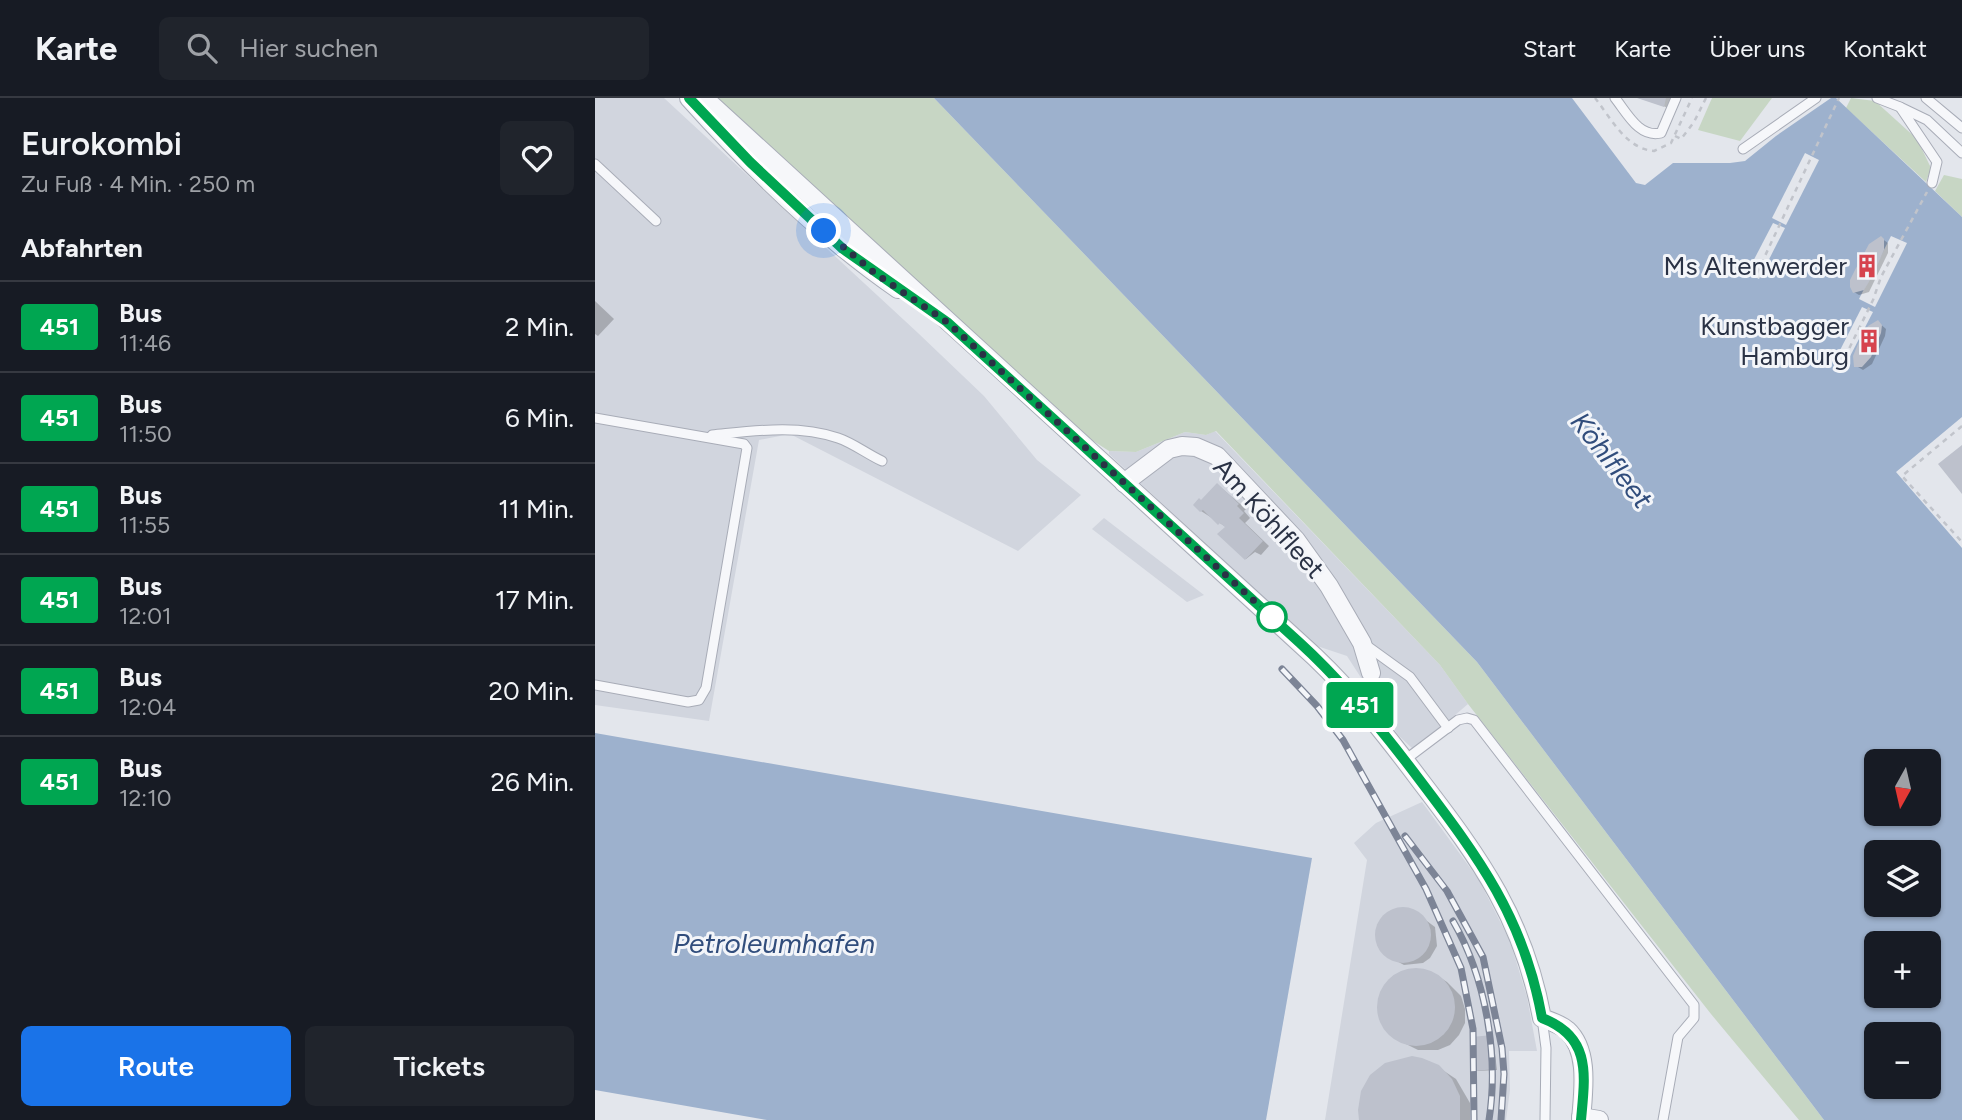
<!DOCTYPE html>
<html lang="de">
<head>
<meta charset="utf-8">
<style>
	:root { --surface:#171b24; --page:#20242c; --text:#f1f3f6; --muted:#9ea1a6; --line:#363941; --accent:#1a73e8 }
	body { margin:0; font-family:Figtree,sans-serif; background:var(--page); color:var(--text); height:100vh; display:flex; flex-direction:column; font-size:26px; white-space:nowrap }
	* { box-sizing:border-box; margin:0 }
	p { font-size:23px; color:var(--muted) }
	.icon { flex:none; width:38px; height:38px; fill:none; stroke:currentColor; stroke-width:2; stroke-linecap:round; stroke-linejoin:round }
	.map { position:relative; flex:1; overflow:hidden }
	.side { display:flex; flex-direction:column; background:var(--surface); width:595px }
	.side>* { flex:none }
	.badge { padding:0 14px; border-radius:5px; font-size:24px; line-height:46px }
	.needle { width:46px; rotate:188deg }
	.tools { position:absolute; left:1269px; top:651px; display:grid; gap:14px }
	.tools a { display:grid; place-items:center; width:77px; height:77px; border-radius:10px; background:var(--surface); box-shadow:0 2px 5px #0004; font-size:35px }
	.you { position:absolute; width:35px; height:35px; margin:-18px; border:5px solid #fff; border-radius:50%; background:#1a73e8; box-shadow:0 0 0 10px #1a73e833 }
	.map>.badge { position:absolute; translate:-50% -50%; box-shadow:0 0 0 4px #fff }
	h2 { padding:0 21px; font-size:26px; line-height:63px }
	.round { display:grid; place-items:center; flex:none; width:74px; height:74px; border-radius:10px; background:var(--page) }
	.headline { display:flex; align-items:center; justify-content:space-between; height:119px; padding:0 21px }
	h1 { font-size:33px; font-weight:600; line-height:52px }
	.action { display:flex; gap:14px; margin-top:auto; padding:14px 21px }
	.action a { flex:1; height:80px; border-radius:10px; background:var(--accent); color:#fff; font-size:28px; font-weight:600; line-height:80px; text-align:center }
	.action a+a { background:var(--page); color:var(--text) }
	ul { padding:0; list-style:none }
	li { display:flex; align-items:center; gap:21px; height:91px; padding:0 21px; border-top:2px solid var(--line) }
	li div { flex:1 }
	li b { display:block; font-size:26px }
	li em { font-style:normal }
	li .badge { min-width:77px; font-weight:700; text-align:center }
	header { display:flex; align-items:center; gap:42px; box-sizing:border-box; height:98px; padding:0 35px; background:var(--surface); border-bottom:2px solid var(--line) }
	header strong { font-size:33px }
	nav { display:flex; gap:38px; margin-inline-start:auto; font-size:24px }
	.search { width:490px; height:63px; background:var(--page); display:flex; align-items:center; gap:18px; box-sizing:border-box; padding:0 24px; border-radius:10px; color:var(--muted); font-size:26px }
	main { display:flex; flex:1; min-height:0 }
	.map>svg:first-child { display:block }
	.built { fill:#d1d5de }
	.green { fill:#c7d6c4 }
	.water { fill:#9db1cd; fill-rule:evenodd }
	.pier { fill:#e3e6ec }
	.shadow { fill:#0003 }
	.building { fill:#bdc1cc }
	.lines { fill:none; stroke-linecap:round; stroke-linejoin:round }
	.service-casing { stroke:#a8acb7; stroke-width:11 }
	.minor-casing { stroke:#a8acb7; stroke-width:20 }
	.path { stroke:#c1c4cb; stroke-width:2.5; stroke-dasharray:5 5; stroke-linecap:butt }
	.service { stroke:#f6f7fa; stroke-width:9 }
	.minor { stroke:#f6f7fa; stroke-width:18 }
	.rail-casing { stroke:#7c8496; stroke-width:7 }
	.rail { stroke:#f3f5f9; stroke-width:4.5; stroke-dasharray:13; stroke-linecap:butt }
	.line-casing { stroke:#fff; stroke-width:16 }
	.line { stroke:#00a651; stroke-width:10 }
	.walk { stroke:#2a3245; stroke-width:7; stroke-dasharray:0 12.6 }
	.stop-dot { fill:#fff; stroke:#00a651; stroke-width:3.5 }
	.labels { text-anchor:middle; stroke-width:6; stroke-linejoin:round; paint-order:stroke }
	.poi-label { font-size:26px; fill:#2a3245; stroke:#f3f5f9; text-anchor:end }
	.street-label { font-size:26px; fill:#2a3245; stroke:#f3f5f9 }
	.water-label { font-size:28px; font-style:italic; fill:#314d7c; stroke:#f3f5f9 }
</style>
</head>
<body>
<header>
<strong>Karte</strong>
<div class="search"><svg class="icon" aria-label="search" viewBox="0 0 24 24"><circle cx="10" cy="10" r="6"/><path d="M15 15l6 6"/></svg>Hier suchen</div>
<nav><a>Start</a><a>Karte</a><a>Über uns</a><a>Kontakt</a></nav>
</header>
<main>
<section class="side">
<div class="headline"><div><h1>Eurokombi</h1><p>Zu Fuß · 4 Min. · 250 m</p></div><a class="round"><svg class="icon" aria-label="heart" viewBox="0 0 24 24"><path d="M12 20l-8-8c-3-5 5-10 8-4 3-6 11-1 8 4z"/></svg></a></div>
<h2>Abfahrten</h2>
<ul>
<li><span class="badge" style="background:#00a651;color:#fff">451</span><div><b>Bus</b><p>11:46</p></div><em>2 Min.</em></li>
<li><span class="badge" style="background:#00a651;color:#fff">451</span><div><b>Bus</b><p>11:50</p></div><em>6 Min.</em></li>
<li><span class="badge" style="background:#00a651;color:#fff">451</span><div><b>Bus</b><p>11:55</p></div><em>11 Min.</em></li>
<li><span class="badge" style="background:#00a651;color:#fff">451</span><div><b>Bus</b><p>12:01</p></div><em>17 Min.</em></li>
<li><span class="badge" style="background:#00a651;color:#fff">451</span><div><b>Bus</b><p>12:04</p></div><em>20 Min.</em></li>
<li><span class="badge" style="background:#00a651;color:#fff">451</span><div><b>Bus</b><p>12:10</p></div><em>26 Min.</em></li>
</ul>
<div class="action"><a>Route</a><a>Tickets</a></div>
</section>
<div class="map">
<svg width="1367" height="1022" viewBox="0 0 1367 1022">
	<rect width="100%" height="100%" fill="#e3e6ec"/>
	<!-- built -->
	<g class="built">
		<polygon points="0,0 69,0 323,235 389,298 442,362 486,397 423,453 195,336 164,342 114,623 0,607"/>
		<polygon points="620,333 845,567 873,606 819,652 803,637 752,558 719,547 514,356 514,353 541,354 590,334 611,337"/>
		<polygon points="509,420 609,497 592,504 497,431"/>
		<polygon points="827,704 884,782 915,843 932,899 942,953 914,953 915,992 911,1022 730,1022 772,762 759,745 781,725"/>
	</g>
	<!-- green -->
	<g class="green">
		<polygon points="120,0 339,0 882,564 1229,1022 1204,1022 1116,916 873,606 845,567 621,333 611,337 590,334 541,354 514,353 478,330"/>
		<polygon points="1117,0 1177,0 1145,43 1103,32"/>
		<polygon points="1256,0 1280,3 1322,41 1336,70 1331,84 1251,10"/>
		<polygon points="1349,77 1367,81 1367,119 1340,93"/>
	</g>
	<!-- water -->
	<g class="water">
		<path d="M339 0H977L1041 85 1050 87 1078 65H1135L1150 63 1181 38 1236 0H1241L1367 119V319L1301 374 1367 450V1022H1229L882 564ZM1281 663H1334V716H1281ZM1281 754H1334V807H1281ZM1281 845H1334V898H1281ZM1281 936H1334V989H1281Z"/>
		<polygon points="0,635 717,760 671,1022 172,1022 0,992"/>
	</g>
	<!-- pier -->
	<g class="pier">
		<polygon points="1210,55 1224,62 1191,127 1177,120"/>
		<polygon points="1178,125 1190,130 1164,181 1152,175"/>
		<polygon points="1296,138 1312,145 1280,209 1264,201"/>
		<polygon points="1267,209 1278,214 1251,266 1241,260"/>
	</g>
	<!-- shadow -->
	<g class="shadow">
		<polygon points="1048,0 1076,0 1073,10"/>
		<polygon points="1286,140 1293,145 1293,155 1274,194 1264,197 1259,194"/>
		<polygon points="0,203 19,221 3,238 0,236"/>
		<polygon points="1283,224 1291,231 1290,238 1277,266 1268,272 1263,269"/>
		<polygon points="623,387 651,411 649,413 655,420 650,425 674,448 666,457 660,454 651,461 631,429 606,413 607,404"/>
		<polygon points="803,811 817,812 840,829 842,848 835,860 828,865 809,867 792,858 783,847 782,829 794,814"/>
		<polygon points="815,872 828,872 841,877 852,884 866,898 870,911 870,925 864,937 855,947 843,952 823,952 799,940 790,930 785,918 784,904 788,892 802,877"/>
		<polygon points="898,939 902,972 883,973 881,972"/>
		<polygon points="846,971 861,981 875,1005 875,1022 767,1022"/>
	</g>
	<!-- building -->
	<g class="building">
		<polygon points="1042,0 1071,0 1069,9"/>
		<polygon points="1286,138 1289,141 1289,152 1278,177 1269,192 1258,195 1255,189 1255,182 1260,172 1274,146"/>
		<polygon points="1283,222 1287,227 1286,235 1276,259 1267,269 1259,269 1258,258 1266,239 1273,228"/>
		<polygon points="1367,347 1367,396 1343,366"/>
		<polygon points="622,385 644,406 642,408 649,415 644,420 668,443 650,462 622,436 630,429 625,425 623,427 608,412 605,414 598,407 604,400 606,402"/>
		<circle cx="808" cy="837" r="28"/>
		<circle cx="821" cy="909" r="39"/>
		<polygon points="898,937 901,971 879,973 876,939"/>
		<polygon points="817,958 827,960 844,967 857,981 865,998 865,1022 764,1022 763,1012 766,993 775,977 790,965"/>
	</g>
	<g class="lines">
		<!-- service casing -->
		<g class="service-casing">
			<g id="service">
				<path d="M1020 0C1032 15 1044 40 1066 35L1081 0"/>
				<polyline points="1282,0 1305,9"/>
				<polyline points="1331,0 1367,30"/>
				<polyline points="1148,51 1221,0"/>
				<polyline points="0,66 61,123"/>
				<polyline points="1337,85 1342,64 1305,9 1332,22 1367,55"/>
				<polyline points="0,320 149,346 152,350 111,590 104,602 93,604 0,587"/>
				<path d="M117 337C158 333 203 326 243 340 258 345 272 356 287 363"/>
				<polyline points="768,545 815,579 853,630"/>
				<polyline points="810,662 863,622 872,620 879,622 1099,907 1099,920 1083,939 1068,1022"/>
				<polyline points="947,920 951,950 950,1022"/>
			</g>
		</g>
		<!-- minor casing -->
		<g class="minor-casing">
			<g id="minor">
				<path d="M94 0C156 69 226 138 303 191"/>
				<path d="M109 0 720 559C760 597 794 641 827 685 886 762 929 822 947 920 955 923 965 926 972 932 995 953 988 995 986 1022"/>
				<polyline points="529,385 574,351 587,348 601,349 622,358 701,442 734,488 767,545 776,575"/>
				<polyline points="986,1019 1004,1022"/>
			</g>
		</g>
		<!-- path -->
		<g class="path">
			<path d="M1000 0C1016 20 1031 51 1059 53L1076 45 1097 0"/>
			<polyline points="1080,38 1086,41 1099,24 1111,0"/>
			<polyline points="1162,175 1244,0"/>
			<polyline points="1250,259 1278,202 1286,179 1332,94"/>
			<polyline points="1367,328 1307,378 1367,444"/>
			<polyline points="780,590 788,606"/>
		</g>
		<!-- service -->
		<use href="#service" class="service"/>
		<!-- minor -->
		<use href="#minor" class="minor"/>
		<!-- rail casing -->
		<g class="rail-casing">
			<g id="rail">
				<polyline points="687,571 722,608 748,642 831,791 866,870 878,931 879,1022"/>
				<polyline points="810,738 852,793 888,859 907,950 909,976 906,1022"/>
				<path d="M858 823C891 880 904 958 894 1022"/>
			</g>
		</g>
		<!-- rail -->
		<use href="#rail" class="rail"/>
	</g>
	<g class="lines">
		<!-- line casing -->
		<g class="line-casing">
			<path id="line" d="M94 0 155 64 248 151 352 224 705 545C750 586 788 633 824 681 884 760 929 820 947 920 997 939 990 977 986 1022"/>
		</g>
		<!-- line -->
		<use href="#line" class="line"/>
		<!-- walk -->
		<polyline class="walk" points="229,133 281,176 352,224 677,519"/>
	</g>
	<!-- icons -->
	<defs>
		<g id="building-bare" transform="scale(1.89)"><path d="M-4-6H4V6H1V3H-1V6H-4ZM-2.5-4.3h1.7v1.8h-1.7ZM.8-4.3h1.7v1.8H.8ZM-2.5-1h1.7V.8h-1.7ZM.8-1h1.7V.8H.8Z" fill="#d6434e" stroke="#f3f5f9" stroke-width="2.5" paint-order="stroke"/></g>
	</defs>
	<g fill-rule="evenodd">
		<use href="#building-bare" x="1272" y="168"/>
		<use href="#building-bare" x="1274" y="243"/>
	</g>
	<!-- markers -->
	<circle class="stop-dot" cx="677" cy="519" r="14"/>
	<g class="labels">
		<!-- poi labels -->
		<g class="poi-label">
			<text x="1252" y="177">Ms Altenwerder</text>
			<text x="1254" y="237">Kunstbagger<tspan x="1254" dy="30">Hamburg</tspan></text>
		</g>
		<!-- street labels -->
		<g class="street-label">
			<text transform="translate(674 420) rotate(48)" y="9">Am Köhlfleet</text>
		</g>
		<!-- water labels -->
		<g class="water-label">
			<text transform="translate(1017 362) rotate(52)" y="10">Köhlfleet</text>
			<text x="179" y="855">Petroleumhafen</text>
		</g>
	</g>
</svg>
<div class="tools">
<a><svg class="needle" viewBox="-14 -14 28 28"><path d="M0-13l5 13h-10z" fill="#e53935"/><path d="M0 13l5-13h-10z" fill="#9ea1a6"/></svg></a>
<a><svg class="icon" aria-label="layers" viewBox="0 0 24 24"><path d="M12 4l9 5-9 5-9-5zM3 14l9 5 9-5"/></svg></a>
<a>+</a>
<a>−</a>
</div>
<div class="you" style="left:229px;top:133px"></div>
<b class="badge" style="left:765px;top:607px;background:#00a651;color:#fff">451</b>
</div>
</main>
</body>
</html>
